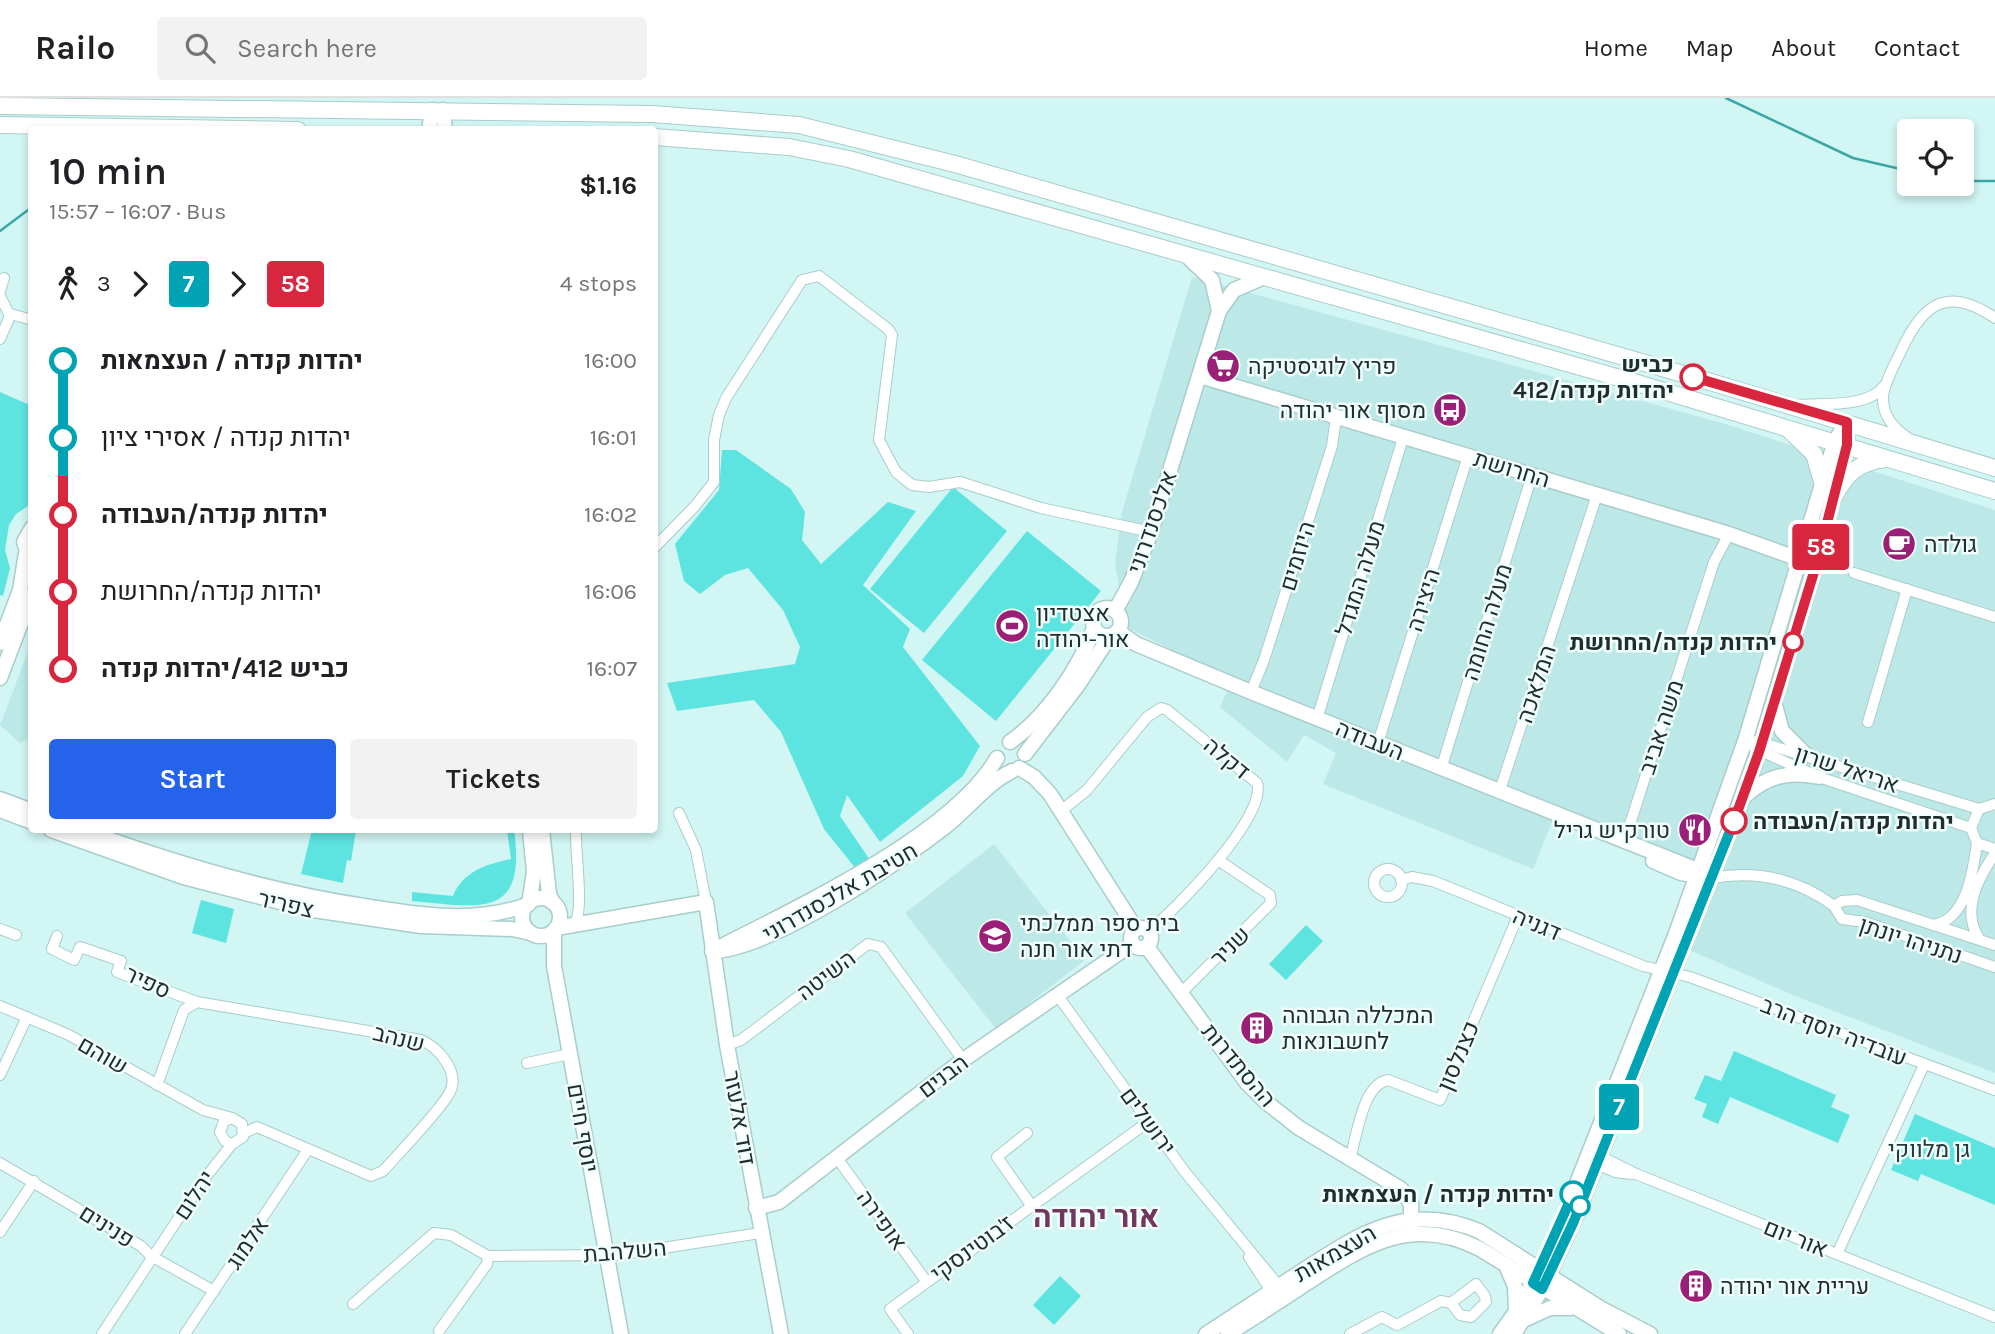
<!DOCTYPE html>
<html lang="en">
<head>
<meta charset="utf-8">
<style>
	:root { --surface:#fff; --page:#f2f2f2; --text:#202124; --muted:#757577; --line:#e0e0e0; --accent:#2563eb }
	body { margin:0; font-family:Karla,Heebo,sans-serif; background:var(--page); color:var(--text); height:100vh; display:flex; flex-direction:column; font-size:26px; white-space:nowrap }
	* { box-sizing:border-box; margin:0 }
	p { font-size:23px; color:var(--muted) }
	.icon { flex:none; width:38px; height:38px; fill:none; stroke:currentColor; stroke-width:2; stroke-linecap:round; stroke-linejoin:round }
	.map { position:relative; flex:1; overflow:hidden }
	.drawer { position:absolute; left:28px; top:28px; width:630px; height:707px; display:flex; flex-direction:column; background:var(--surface); border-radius:7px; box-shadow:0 4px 10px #0003 }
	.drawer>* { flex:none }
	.badge { padding:0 14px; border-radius:5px; font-size:24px; line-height:46px }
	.fabs { position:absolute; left:1897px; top:21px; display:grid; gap:14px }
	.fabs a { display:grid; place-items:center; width:77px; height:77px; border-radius:7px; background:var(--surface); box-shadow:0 4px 10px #0003; font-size:35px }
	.map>.badge { position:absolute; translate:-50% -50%; box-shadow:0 0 0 4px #fff }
	.legs { display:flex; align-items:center; gap:10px; height:77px; padding:0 21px; font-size:23px }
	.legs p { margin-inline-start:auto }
	.head { display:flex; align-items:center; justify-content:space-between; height:119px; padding:0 21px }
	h1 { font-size:38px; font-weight:600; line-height:52px }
	.button { display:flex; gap:14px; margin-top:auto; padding:14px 21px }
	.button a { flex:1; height:80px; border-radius:7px; background:var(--accent); color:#fff; font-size:28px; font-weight:600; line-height:80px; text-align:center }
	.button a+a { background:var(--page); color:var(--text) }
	ul { padding:0 21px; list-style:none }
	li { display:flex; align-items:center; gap:24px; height:77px; font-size:26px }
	li i { display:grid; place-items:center; width:10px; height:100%; margin:0 9px; background:currentColor }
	li i::after { content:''; width:18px; height:18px; margin:-9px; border:5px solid; border-radius:50%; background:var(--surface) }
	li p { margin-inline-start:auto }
	li:first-child i { background:linear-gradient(#0000 50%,currentColor 0) }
	li:last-child i { background:linear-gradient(currentColor 50%,#0000 0) }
	header { display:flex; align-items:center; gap:42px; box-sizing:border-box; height:98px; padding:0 35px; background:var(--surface); border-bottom:2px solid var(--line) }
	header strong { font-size:33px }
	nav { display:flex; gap:38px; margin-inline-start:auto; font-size:24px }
	.search { width:490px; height:63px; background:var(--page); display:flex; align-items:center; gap:18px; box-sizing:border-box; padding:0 24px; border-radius:7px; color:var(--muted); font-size:26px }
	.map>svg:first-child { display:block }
	.built { fill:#bce9e7 }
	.green { fill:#5de4e0 }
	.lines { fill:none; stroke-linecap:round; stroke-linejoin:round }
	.stream { stroke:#3ba7a4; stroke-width:2.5 }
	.street-casing { stroke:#a9cdcb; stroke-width:12 }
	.secondary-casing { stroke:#a9cdcb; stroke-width:17 }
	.primary-casing { stroke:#a9cdcb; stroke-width:18 }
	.street { stroke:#fff; stroke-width:10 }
	.secondary { stroke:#fff; stroke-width:14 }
	.primary { stroke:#fff; stroke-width:16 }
	.line-1-casing { stroke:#fff; stroke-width:16 }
	.line-2-casing { stroke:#fff; stroke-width:16 }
	.line-1 { stroke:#00a3b4; stroke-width:10 }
	.line-2 { stroke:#d7263d; stroke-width:10 }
	.stop-2-dot { fill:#fff; stroke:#d7263d; stroke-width:3.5 }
	.stop-1-dot { fill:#fff; stroke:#00a3b4; stroke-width:3.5 }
	.labels { text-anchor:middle; stroke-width:5; stroke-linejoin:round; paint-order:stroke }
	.stop-label { font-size:23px; font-weight:bold; fill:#1f2d2c; stroke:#f0fefd; text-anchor:end }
	.poi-label { font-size:23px; fill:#1f2d2c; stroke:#f0fefd; text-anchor:start }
	.street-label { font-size:23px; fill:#1f2d2c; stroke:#f0fefd }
	.park-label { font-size:23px; fill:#243c3b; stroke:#f0fefd }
	.district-label { font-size:30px; font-weight:bold; fill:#73365e; stroke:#f0fefd }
</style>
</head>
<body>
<header>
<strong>Railo</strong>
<div class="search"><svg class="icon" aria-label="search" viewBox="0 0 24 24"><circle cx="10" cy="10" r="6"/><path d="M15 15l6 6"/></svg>Search here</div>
<nav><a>Home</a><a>Map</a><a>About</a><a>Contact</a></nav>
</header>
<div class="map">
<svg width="1995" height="1236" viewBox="0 0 1995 1236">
	<rect width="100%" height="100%" fill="#d2f6f4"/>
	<!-- built -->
	<g class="built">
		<polygon points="1192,179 1722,325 1995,412 1995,975 1790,896 1685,850 1712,777 1554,719 1533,771 1323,686 1336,655 1304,637 1287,664 1220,609 1232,583 1125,528 1115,464 1122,414"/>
		<polygon points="28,554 32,555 31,640 20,645 0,627"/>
		<polygon points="994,746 1085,862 996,931 905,815"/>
	</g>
	<!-- green -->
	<g class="green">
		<polygon points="0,294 32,308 31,406 16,416 9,427 5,452 10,470 3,498 0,497"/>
		<polygon points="722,352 736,352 791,391 805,414 802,442 821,466 888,404 916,413 863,487 910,531 903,549 980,648 963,678 880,744 847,697 840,718 870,762 856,771 824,731 781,634 754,602 677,613 667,585 795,566 800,549 783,512 748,470 725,477 700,496 684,483 675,446 719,392"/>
		<polygon points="953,389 1007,433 924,535 870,491"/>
		<polygon points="1027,433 1101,493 996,623 922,562"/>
		<polygon points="312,732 356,732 351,763 347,762 343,785 301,776"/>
		<path d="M507 732H514C527 822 480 809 412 803V794L453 798C463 773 487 766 511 761Z"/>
		<polygon points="201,802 234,811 226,845 192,835"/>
		<polygon points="1306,827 1323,843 1286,882 1269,866"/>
		<polygon points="1734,953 1836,997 1831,1009 1850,1017 1838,1045 1730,999 1718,1026 1702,1019 1707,1006 1694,1001 1705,977 1721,983"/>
		<polygon points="1915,1016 1995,1050 1995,1107 1921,1076 1918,1083 1891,1072"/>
		<polygon points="1060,1178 1081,1198 1054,1227 1033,1207"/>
	</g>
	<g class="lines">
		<!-- stream -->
		<g class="stream">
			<polyline points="1726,0 1853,60 1909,73"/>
			<polyline points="1962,83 1995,83"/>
			<polyline points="0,133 32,109"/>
		</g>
		<!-- street casing -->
		<g class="street-casing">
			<g id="street">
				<polyline points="0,193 4,180"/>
				<polyline points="0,198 10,218"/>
				<polyline points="0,241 11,216 32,222"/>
				<path d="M1799 307C1824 305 1868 310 1884 288"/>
				<path d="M1908 340C1892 329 1882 317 1883 297 1886 281 1895 266 1902 251 1924 204 1949 188 1995 220"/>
				<polyline points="654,450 695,408 714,384 714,342 719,317 726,300 802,182 819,178 888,231 892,237 879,342 896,374 912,387 929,389 960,384 1041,410 1151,434"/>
				<polyline points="1854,475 1995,519"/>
				<polyline points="1251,594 1264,562 1332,348 1336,320"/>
				<polyline points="1317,621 1403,340"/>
				<polyline points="1868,624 1907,491"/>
				<polyline points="1756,643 1979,711"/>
				<polyline points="1378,645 1468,358"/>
				<polyline points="1754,650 1819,679 1971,730"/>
				<polyline points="1441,671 1532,377"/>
				<polyline points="1499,695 1597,397"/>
				<polyline points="1995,706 1979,711 1971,730 1977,745 1995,751"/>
				<path d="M1061 713 1087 692 1147 619 1161 610 1167 612 1257 685C1268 718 1175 812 1149 833"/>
				<polyline points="679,715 696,752 706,804"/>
				<polyline points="1624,745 1714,464 1729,436"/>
				<circle cx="1388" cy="785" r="14"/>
				<path d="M1711 780C1756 772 1798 781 1834 808"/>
				<polyline points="1401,782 1412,779 1433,783 1643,868 1690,879 1995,992"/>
				<path d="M575 827C584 809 575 755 576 732"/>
				<path d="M1933 827C1967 822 1973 772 1977 745"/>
				<polyline points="0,831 16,837"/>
				<path d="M57 838 52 851 74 862 80 849 121 863 117 874 197 904 421 942C438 949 460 974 450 994 440 1013 399 1055 383 1073L371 1078 257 1029 244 1035"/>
				<path d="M1980 842C1960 813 1978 781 1995 755"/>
				<polyline points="1995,847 1857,802 1842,803 1834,808 1842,821 1865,824 1995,869"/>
				<polyline points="1181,895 1271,805 1270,797 1218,762"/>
				<polyline points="1058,898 1185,1074 1279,1188"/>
				<polyline points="0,908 69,937 203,1012 232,1020"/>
				<polyline points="727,947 741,942 868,846 881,849 963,962"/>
				<polyline points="527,965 570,956"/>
				<polyline points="0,977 27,919"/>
				<polyline points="157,987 184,912 197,904"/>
				<polyline points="1027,1035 997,1059 1031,1107"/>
				<polyline points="1593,1059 1600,1058 1636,1076 1995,1219"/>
				<polyline points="837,1060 926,1183"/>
				<path d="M1350 1061C1357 1038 1362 987 1388 982L1440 1002 1518 818"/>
				<polyline points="0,1065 141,1148 151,1158 214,1193"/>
				<polyline points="1594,1065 1615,1074 1632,1076"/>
				<polyline points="0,1134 34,1083"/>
				<polyline points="1837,1156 1924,967"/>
				<polyline points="488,1158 617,1157 760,1135"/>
				<polyline points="1249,1159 1273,1196"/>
				<polyline points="353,1206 434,1135 451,1137 488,1158 487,1166 439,1233"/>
				<polyline points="102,1236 205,1080 232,1046 243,1039 242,1026 232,1020 224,1023 220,1034 225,1043 232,1046"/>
				<polyline points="185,1236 307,1053"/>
				<polyline points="908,1236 890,1211 1148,1024"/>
				<polyline points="1350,1236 1382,1219 1397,1227 1441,1203 1451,1205 1460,1217 1471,1219 1486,1204 1485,1198 1476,1186 1451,1205"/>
			</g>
		</g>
		<!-- secondary casing -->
		<g class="secondary-casing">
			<g id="secondary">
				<polyline points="443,12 445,32"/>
				<polyline points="429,32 432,12"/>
				<polyline points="1189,160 1212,182 1219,213"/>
				<polyline points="1200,278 1729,436 1807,464"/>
				<polyline points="30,460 24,444 32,430"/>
				<circle cx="1107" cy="524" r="14"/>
				<polyline points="1115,513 1131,484 1151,434 1219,213 1234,192 1262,180"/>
				<polyline points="1118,533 1136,546 1251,594 1705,775"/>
				<polyline points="0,545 20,492 26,455"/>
				<polyline points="0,580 32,496"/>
				<polyline points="1775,607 1782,633 1806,657"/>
				<path d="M1010 644C1046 619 1079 571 1094 530"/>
				<polyline points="1025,656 1078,587 1110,538"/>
				<polyline points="1019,670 1034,679 1050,696 1136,831"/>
				<path d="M1745 698C1768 677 1789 673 1819 679"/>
				<polyline points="0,701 32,713"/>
				<polyline points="0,712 32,724"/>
				<polyline points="51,732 183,779 307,811 421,828 512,831 531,835"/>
				<path d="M83 732C175 765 267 793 364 808 420 817 473 826 527 807"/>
				<polyline points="542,732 549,796 553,805"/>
				<polyline points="1653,763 1681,775 1703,779"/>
				<circle cx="541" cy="819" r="19"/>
				<polyline points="529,806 534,774 530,732"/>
				<circle cx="1141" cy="840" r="10"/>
				<polyline points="556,830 706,804 727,947 781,1236"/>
				<polyline points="554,833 554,868 621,1236"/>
				<path d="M720 849C798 809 954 736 997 660"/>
				<polyline points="1147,849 1247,985 1266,1004 1299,1030 1401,1091 1411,1106 1411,1128"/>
				<path d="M712 853C770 852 899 765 946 728 968 711 987 685 1012 673"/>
				<polyline points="756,1110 779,1104 963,962 1132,846"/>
				<polyline points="1507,1170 1515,1188 1516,1214"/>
				<polyline points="1526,1221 1550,1210 1570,1210"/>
				<path d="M1206 1236C1236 1216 1266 1197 1296 1177 1356 1138 1405 1102 1479 1133L1600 1210 1650 1236"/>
				<path d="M1228 1236C1255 1219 1283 1201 1310 1183 1367 1146 1413 1117 1480 1151L1619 1236"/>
				<polyline points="1500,1236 1522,1205 1556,1138 1675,838 1745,643 1835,343 1847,324"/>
				<polyline points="1514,1236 1542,1191 1574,1123 1749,684 1817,464 1847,340"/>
			</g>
		</g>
		<!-- primary casing -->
		<g class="primary-casing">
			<g id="primary">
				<polyline points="0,8 652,16 799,27 955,66 1714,285 1995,370"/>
				<polyline points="0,27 298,32"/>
				<polyline points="654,39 789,49 849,61 1637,285 1995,393"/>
				<polyline points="1790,333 1814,356 1823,387"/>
				<path d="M1833 401C1846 376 1857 364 1886 361"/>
			</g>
		</g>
		<!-- street -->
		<use href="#street" class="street"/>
		<!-- secondary -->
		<use href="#secondary" class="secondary"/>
		<!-- primary -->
		<use href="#primary" class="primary"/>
	</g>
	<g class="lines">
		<!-- line-1 casing -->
		<g class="line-1-casing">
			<polyline id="line-1" points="1573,1096 1533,1185 1542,1191 1574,1123 1734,723"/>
		</g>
		<!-- line-2 casing -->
		<g class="line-2-casing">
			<polyline id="line-2" points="1693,279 1847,324 1847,347 1817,464 1759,654 1734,723"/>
		</g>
		<!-- line-1 -->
		<use href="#line-1" class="line-1"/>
		<!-- line-2 -->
		<use href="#line-2" class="line-2"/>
	</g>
	<!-- icons -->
	<defs>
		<g id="supermarket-disc" transform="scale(1.75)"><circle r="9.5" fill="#9a1f77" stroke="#f0fefd"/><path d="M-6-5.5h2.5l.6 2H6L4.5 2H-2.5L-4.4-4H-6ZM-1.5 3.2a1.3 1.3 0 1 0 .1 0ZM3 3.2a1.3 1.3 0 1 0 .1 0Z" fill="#fff"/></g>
		<g id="bus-disc" transform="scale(1.75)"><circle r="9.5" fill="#9a1f77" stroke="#f0fefd"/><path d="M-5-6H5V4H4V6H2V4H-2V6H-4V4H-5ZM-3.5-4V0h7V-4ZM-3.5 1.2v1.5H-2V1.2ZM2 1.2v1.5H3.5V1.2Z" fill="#fff"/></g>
		<g id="cafe-disc" transform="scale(1.75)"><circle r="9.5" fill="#9a1f77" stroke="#f0fefd"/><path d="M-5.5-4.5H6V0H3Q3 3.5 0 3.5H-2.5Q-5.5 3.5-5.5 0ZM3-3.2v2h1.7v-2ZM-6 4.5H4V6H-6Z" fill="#fff"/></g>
		<g id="stadium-disc" transform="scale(1.75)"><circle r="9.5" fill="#9a1f77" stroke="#f0fefd"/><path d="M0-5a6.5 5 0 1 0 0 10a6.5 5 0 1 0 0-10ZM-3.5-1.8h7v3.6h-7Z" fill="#fff"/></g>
		<g id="restaurant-disc" transform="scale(1.75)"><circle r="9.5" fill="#9a1f77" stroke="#f0fefd"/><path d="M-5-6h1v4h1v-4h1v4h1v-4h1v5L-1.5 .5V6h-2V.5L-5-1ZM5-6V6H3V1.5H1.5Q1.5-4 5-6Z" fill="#fff"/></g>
		<g id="school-disc" transform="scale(1.75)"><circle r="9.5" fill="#9a1f77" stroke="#f0fefd"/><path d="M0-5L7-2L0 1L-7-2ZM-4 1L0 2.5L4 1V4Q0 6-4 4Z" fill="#fff"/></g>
		<g id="building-disc" transform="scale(1.75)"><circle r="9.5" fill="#9a1f77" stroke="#f0fefd"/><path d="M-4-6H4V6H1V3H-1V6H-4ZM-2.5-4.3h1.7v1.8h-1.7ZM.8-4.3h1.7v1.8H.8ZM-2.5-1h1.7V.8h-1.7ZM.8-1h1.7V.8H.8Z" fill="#fff"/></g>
	</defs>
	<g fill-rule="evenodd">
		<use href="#supermarket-disc" x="1223" y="268"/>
		<use href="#bus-disc" x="1450" y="312"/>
		<use href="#cafe-disc" x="1899" y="446"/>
		<use href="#stadium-disc" x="1012" y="528"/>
		<use href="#restaurant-disc" x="1695" y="732"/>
		<use href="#school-disc" x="995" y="838"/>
		<use href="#building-disc" x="1257" y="930"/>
		<use href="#building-disc" x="1696" y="1188"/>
	</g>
	<!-- markers -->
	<g class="stop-2-dot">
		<circle cx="1693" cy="279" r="12"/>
		<circle cx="1793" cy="544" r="9"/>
		<circle cx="1734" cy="723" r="12"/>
	</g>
	<g class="stop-1-dot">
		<circle cx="1573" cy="1096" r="12"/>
		<circle cx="1580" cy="1108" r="9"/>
	</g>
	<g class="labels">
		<!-- stop labels -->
		<g class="stop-label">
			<text x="1674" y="274">כביש<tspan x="1674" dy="26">412/יהדות קנדה</tspan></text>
			<text x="1777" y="552">יהדות קנדה/החרושת</text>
			<text x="1753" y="731" text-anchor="start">יהדות קנדה/העבודה</text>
			<text x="1554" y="1104">יהדות קנדה / העצמאות</text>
		</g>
		<!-- poi labels -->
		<g class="poi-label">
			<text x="1248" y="276">פריץ לוגיסטיקה</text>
			<text x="1426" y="320" text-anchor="end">מסוף אור יהודה</text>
			<text x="1924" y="454">גולדה</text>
			<text x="1036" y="523">אצטדיון<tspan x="1036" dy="26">אור-יהודה</tspan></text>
			<text x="1670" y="740" text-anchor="end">טורקיש גריל</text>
			<text x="1020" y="833">בית ספר ממלכתי<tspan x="1020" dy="26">דתי אור חנה</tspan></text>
			<text x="1282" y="925">המכללה הגבוהה<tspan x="1282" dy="26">לחשבונאות</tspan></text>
			<text x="1720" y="1196">עריית אור יהודה</text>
		</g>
		<!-- street labels -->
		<g class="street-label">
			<text transform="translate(1512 371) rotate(17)" y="8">החרושת</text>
			<text transform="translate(1152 424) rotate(-71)" y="8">אלכסנדרוני</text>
			<text transform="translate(1297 458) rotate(-73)" y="8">היוזמים</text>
			<text transform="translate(1360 480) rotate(-73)" y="8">מעלה המגדל</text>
			<text transform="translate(1423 502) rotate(-73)" y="8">היצירה</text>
			<text transform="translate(1487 524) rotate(-73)" y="8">מעלה החומה</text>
			<text transform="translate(1536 586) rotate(-72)" y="8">המלאכה</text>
			<text transform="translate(1661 629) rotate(-72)" y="8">משה אביב</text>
			<text transform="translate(1370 642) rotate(22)" y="8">העבודה</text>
			<text transform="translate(1227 660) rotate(39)" y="8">דקלה</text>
			<text transform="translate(1847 671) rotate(18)" y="8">אריאל שרון</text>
			<text transform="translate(840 794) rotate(-30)" y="8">חטיבת אלכסנדרוני</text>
			<text transform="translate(286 806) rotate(13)" y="8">צפריר</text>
			<text transform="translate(1537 826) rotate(23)" y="8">דגניה</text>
			<text transform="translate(1911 842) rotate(18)" y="8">נתניהו יונתן</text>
			<text transform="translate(1230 848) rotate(-45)" y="8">שניר</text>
			<text transform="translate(826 877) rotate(-37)" y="8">השיטה</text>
			<text transform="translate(148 884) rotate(25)" y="8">ספיר</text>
			<text transform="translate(1834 933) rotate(21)" y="8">עובדיה יוסף הרב</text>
			<text transform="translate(399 940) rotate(14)" y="8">שנהב</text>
			<text transform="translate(103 957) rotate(30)" y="8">שוהם</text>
			<text transform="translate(1458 958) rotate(-67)" y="8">כצנלסון</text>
			<text transform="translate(1239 967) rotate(50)" y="8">ההסתדרות</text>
			<text transform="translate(943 978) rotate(-37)" y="8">הבנים</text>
			<text transform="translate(740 1020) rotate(80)" y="8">דוד אלעזר</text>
			<text transform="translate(1148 1023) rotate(54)" y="8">ירושלים</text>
			<text transform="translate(583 1030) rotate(80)" y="8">יוסף חיים</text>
			<text transform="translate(194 1097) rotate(-56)" y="8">יהלום</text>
			<text transform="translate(882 1122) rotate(54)" y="8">אופירה</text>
			<text transform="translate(107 1128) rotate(32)" y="8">פנינים</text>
			<text transform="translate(1796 1140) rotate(22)" y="8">אור יום</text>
			<text transform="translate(247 1145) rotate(-56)" y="8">אלמוג</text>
			<text transform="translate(972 1150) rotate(-36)" y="8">ז'בוטינסקי</text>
			<text transform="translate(625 1153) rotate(-5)" y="8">השלהבת</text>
			<text transform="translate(1335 1155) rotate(-30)" y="8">העצמאות</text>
		</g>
		<!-- park labels -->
		<g class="park-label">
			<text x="1929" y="1059">גן מלווקי</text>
		</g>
		<!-- district labels -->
		<g class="district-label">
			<text x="1096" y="1129">אור יהודה</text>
		</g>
	</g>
</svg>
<div class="fabs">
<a><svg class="icon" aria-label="locate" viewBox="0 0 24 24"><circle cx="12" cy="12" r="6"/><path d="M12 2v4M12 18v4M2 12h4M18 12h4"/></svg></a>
</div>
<b class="badge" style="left:1619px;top:1009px;background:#00a3b4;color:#fff">7</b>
<b class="badge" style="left:1821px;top:449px;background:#d7263d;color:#fff">58</b>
<section class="drawer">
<div class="head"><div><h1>10 min</h1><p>15:57 – 16:07 · Bus</p></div><b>$1.16</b></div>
<div class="legs"><svg class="icon" aria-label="walk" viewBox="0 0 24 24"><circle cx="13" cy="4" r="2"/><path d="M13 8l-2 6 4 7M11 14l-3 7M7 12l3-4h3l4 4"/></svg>3<svg class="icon" aria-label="forward" viewBox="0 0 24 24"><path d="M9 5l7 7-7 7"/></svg><b class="badge" style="background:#00a3b4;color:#fff">7</b><svg class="icon" aria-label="forward" viewBox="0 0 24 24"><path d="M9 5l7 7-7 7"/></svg><b class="badge" style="background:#d7263d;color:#fff">58</b><p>4 stops</p></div>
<ul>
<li><i style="color:#00a3b4"></i><b>יהדות קנדה / העצמאות</b><p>16:00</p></li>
<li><i style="color:#00a3b4"></i><span>יהדות קנדה / אסירי ציון</span><p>16:01</p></li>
<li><i style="color:#d7263d"></i><b>יהדות קנדה/העבודה</b><p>16:02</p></li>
<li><i style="color:#d7263d"></i><span>יהדות קנדה/החרושת</span><p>16:06</p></li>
<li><i style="color:#d7263d"></i><b>כביש 412/יהדות קנדה</b><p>16:07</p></li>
</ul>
<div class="button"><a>Start</a><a>Tickets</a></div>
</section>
</div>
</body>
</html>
